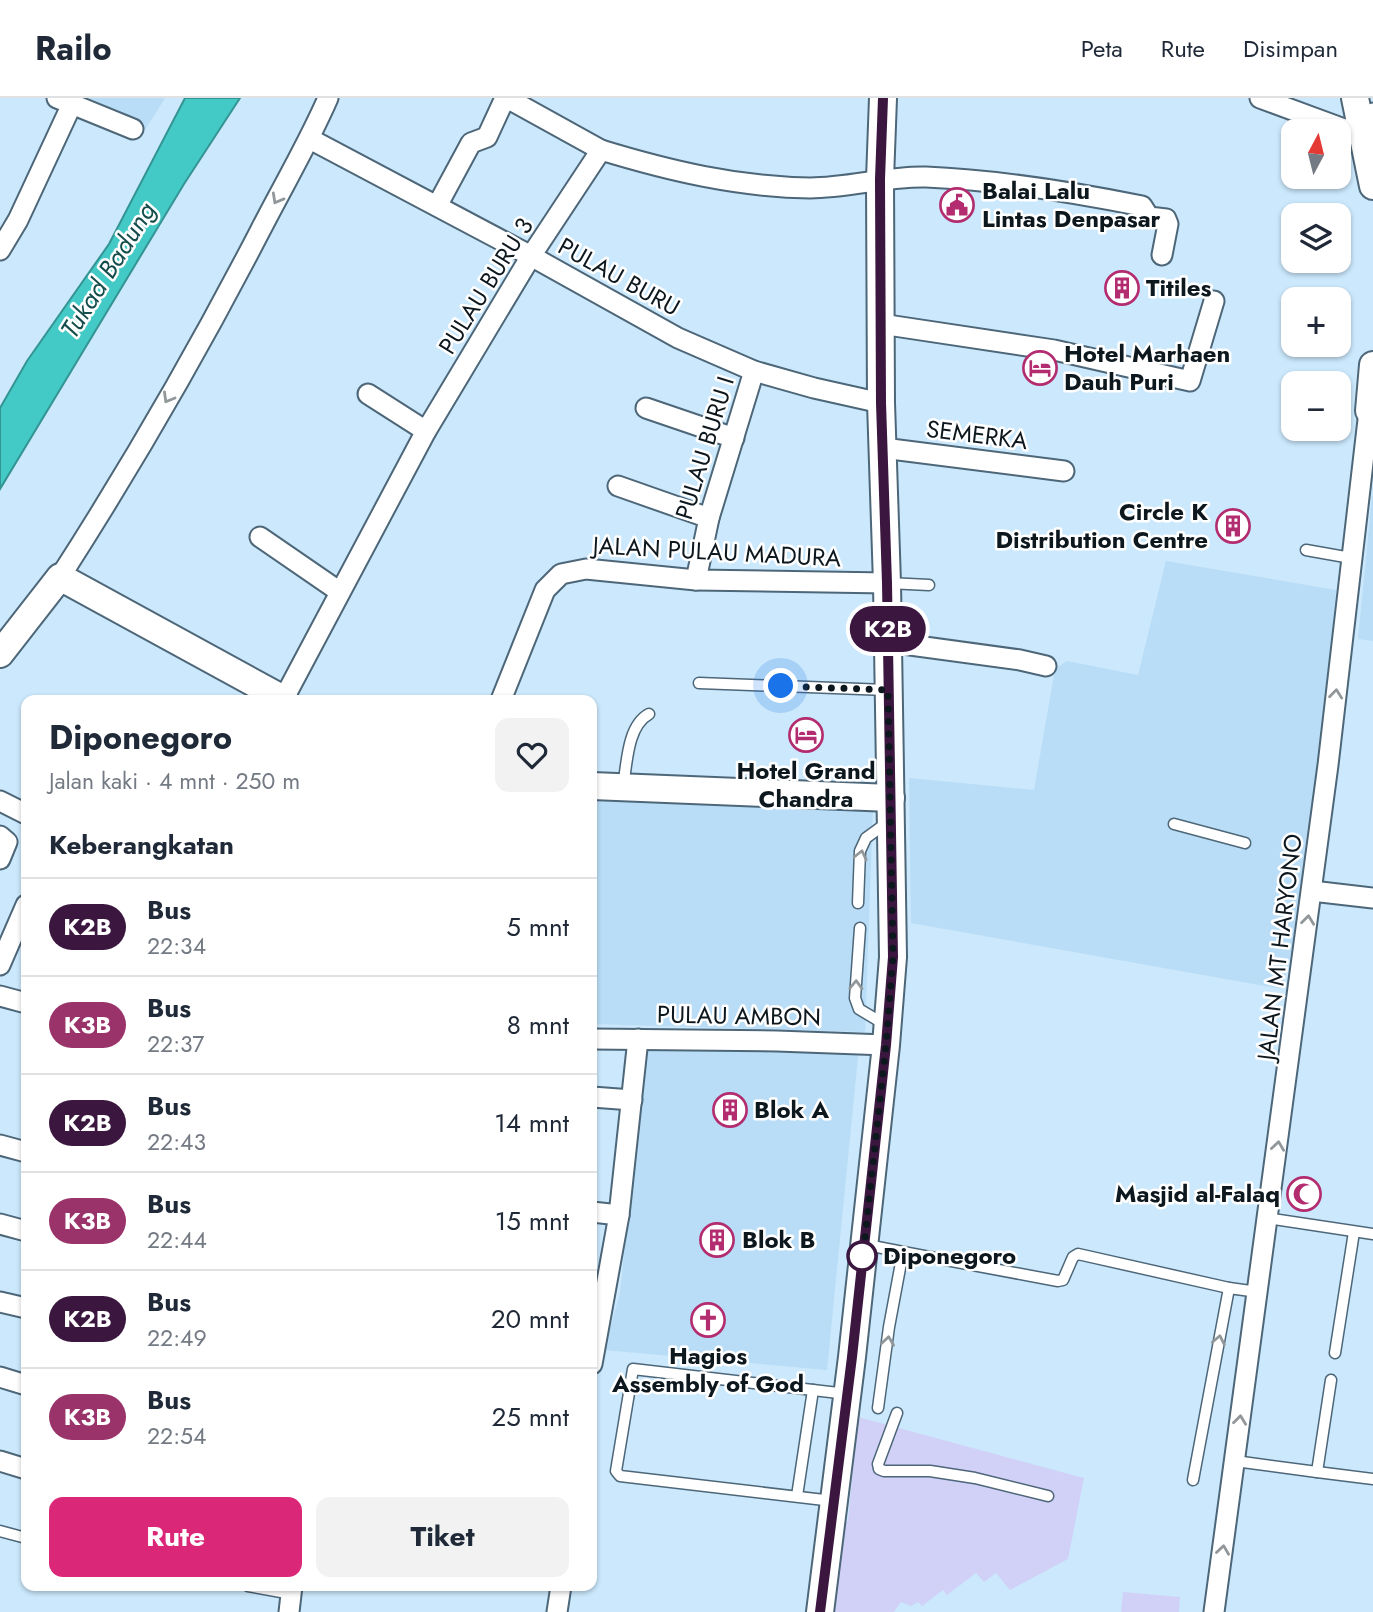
<!DOCTYPE html>
<html lang="id">
<head>
<meta charset="utf-8">
<style>
	:root { --surface:#fff; --page:#f2f2f3; --text:#1f2937; --muted:#747a83; --line:#e0e1e3; --accent:#db2777 }
	body { margin:0; font-family:Jost,sans-serif; background:var(--page); color:var(--text); height:100vh; display:flex; flex-direction:column; font-size:26px; white-space:nowrap }
	* { box-sizing:border-box; margin:0 }
	p { font-size:23px; color:var(--muted) }
	.icon { flex:none; width:38px; height:38px; fill:none; stroke:currentColor; stroke-width:2; stroke-linecap:round; stroke-linejoin:round }
	.map { position:relative; flex:1; overflow:hidden }
	.panel { position:absolute; left:21px; top:597px; width:576px; height:896px; display:flex; flex-direction:column; background:var(--surface); border-radius:14px; box-shadow:0 2px 5px #0004 }
	.panel>* { flex:none }
	.badge { padding:0 14px; border-radius:23px; font-size:24px; line-height:46px }
	.needle { width:46px; rotate:7deg }
	.fabs { position:absolute; left:1281px; top:21px; display:grid; gap:14px }
	.fabs a { display:grid; place-items:center; width:70px; height:70px; border-radius:14px; background:var(--surface); box-shadow:0 2px 5px #0004; font-size:35px }
	.you { position:absolute; width:35px; height:35px; margin:-18px; border:5px solid #fff; border-radius:50%; background:#1a73e8; box-shadow:0 0 0 10px #1a73e833 }
	.map>.badge { position:absolute; translate:-50% -50%; box-shadow:0 0 0 4px #fff }
	h2 { padding:0 28px; font-size:26px; line-height:63px }
	.round { display:grid; place-items:center; flex:none; width:74px; height:74px; border-radius:14px; background:var(--page) }
	.headline { display:flex; align-items:center; justify-content:space-between; height:119px; padding:0 28px }
	h1 { font-size:33px; font-weight:700; line-height:52px }
	.button { display:flex; gap:14px; margin-top:auto; padding:14px 28px }
	.button a { flex:1; height:80px; border-radius:14px; background:var(--accent); color:#fff; font-size:28px; font-weight:700; line-height:80px; text-align:center }
	.button a+a { background:var(--page); color:var(--text) }
	ul { padding:0; list-style:none }
	li { display:flex; align-items:center; gap:21px; height:98px; padding:0 28px; border-top:2px solid var(--line) }
	li div { flex:1 }
	li b { display:block; font-size:26px }
	li em { font-style:normal }
	li .badge { min-width:77px; font-weight:700; text-align:center }
	header { display:flex; align-items:center; gap:42px; box-sizing:border-box; height:98px; padding:0 35px; background:var(--surface); border-bottom:2px solid var(--line) }
	header strong { font-size:33px }
	nav { display:flex; gap:38px; margin-inline-start:auto; font-size:24px }
	.map>svg:first-child { display:block }
	.built { fill:#b9ddf6 }
	.green { fill:#d1d1f8 }
	.water { fill:#44cac6; stroke:#349494; stroke-width:2 }
	.lines { fill:none; stroke-linecap:round; stroke-linejoin:round }
	.lane-casing { stroke:#4d6678; stroke-width:13 }
	.street-casing { stroke:#4d6678; stroke-width:23 }
	.secondary-casing { stroke:#4d6678; stroke-width:30 }
	.lane { stroke:#fff; stroke-width:10 }
	.street { stroke:#fff; stroke-width:19 }
	.secondary { stroke:#fff; stroke-width:26 }
	.oneway { stroke:#92979a }
	.line-casing { stroke:#fff; stroke-width:16 }
	.line { stroke:#3b163f; stroke-width:10 }
	.walk { stroke:#0d171e; stroke-width:7; stroke-dasharray:0 12.6 }
	.stop-dot { fill:#fff; stroke:#3b163f; stroke-width:3.5 }
	.labels { text-anchor:middle; stroke-width:5; stroke-linejoin:round; paint-order:stroke }
	.poi-label { font-size:24px; font-weight:bold; fill:#0d171e; stroke:#fff; text-anchor:start }
	.street-label { font-size:24px; fill:#0d171e; stroke:#fff }
	.stop-label { font-size:24px; font-weight:bold; fill:#0d171e; stroke:#fff; text-anchor:start }
	.water-label { font-size:26px; font-style:italic; fill:#144d4c; stroke:#fff }
</style>
</head>
<body>
<header>
<strong>Railo</strong>
<nav><a>Peta</a><a>Rute</a><a>Disimpan</a></nav>
</header>
<div class="map">
<svg width="1373" height="1514" viewBox="0 0 1373 1514">
	<rect width="100%" height="100%" fill="#cbe8fc"/>
	<!-- built -->
	<g class="built">
		<polygon points="72,0 165,0 145,32"/>
		<polygon points="1373,388 1373,543 1358,541"/>
		<polygon points="1166,463 1336,492 1311,777 1282,891 911,825 909,680 1034,692 1055,571 1067,563 1138,577"/>
		<polygon points="592,697 873,710 865,934 592,926"/>
		<polygon points="646,940 859,949 827,1272 604,1252 620,1195"/>
	</g>
	<!-- green -->
	<g class="green">
		<polygon points="858,1319 1084,1380 1068,1461 1010,1492 996,1475 984,1484 976,1475 947,1497 943,1492 922,1508 918,1504 911,1508 901,1504 894,1514 828,1514 815,1500 809,1485 837,1424 848,1423"/>
		<polygon points="1123,1494 1180,1499 1179,1514 1121,1514"/>
	</g>
	<!-- water -->
	<polygon class="water" points="185,0 240,0 184,86 0,391 0,310 27,263 109,146"/>
	<g class="lines">
		<!-- lane casing -->
		<g class="lane-casing">
			<g id="lane">
				<polyline points="1306,452 1351,460"/>
				<polyline points="888,485 929,487"/>
				<polyline points="699,585 887,592"/>
				<path d="M623 689C627 666 627 628 649 616"/>
				<polyline points="1174,726 1245,745"/>
				<polyline points="858,805 860,753 866,740 888,724"/>
				<polyline points="860,830 855,900 859,911 884,926"/>
				<polyline points="1267,1120 1373,1136"/>
				<polyline points="867,1147 903,1154 889,1229 878,1310"/>
				<polyline points="903,1154 1058,1183 1063,1182 1073,1159 1078,1156 1229,1190"/>
				<polyline points="1335,1255 1354,1134"/>
				<polyline points="897,1315 878,1366 879,1371 884,1373 930,1373 975,1380 1048,1398"/>
				<polyline points="1235,1363 1317,1374 1331,1282"/>
				<polyline points="1317,1374 1373,1381"/>
				<polyline points="1193,1382 1229,1190 1258,1194"/>
				<polyline points="797,1398 813,1292"/>
				<polyline points="833,1403 620,1378 616,1373 633,1271 847,1296"/>
				<polyline points="0,1433 26,1440"/>
				<polyline points="248,1488 292,1496"/>
			</g>
		</g>
		<!-- street casing -->
		<g class="street-casing">
			<g id="street">
				<polyline points="57,0 133,31"/>
				<polyline points="507,0 601,52"/>
				<polyline points="1260,0 1363,38 1373,15"/>
				<polyline points="310,41 531,158 678,240 754,273 814,290 881,305"/>
				<polyline points="437,108 471,45 487,39 505,0"/>
				<polyline points="0,152 18,122 72,6"/>
				<polyline points="881,226 1054,252 1190,283 1214,203"/>
				<polyline points="368,296 426,333"/>
				<polyline points="646,310 734,340"/>
				<polyline points="883,350 1064,373"/>
				<polyline points="618,388 709,420"/>
				<polyline points="260,439 340,494"/>
				<path d="M60 479C132 367 199 251 260 133 283 88 308 46 328 0"/>
				<polyline points="696,482 709,420 754,273"/>
				<polyline points="888,544 1020,562 1046,568"/>
				<path d="M283 602 426 333 531 158 601 52C670 73 738 89 810 90 849 90 887 78 926 79 998 82 1072 94 1142 108L1149 119 1166 121 1168 126 1162 157"/>
				<polyline points="501,602 545,492 561,476 586,471 696,482 887,485"/>
				<polyline points="0,703 26,716"/>
				<polyline points="0,738 7,744 0,761"/>
				<polyline points="1312,793 1373,800"/>
				<polyline points="0,867 26,807"/>
				<polyline points="0,898 26,905"/>
				<polyline points="592,941 777,943 886,947"/>
				<polyline points="592,999 632,1002"/>
				<polyline points="0,1047 26,1054"/>
				<polyline points="592,1114 619,1117"/>
				<polyline points="0,1126 26,1133"/>
				<polyline points="0,1204 26,1210"/>
				<polyline points="592,1266 619,1117 638,941"/>
				<polyline points="0,1279 26,1287"/>
				<polyline points="0,1363 26,1371"/>
				<polyline points="289,1514 292,1488"/>
				<polyline points="557,1514 561,1488"/>
				<polyline points="1214,1514 1328,667 1369,313"/>
			</g>
		</g>
		<!-- secondary casing -->
		<g class="secondary-casing">
			<g id="secondary">
				<polyline points="1355,0 1373,88"/>
				<polyline points="1373,267 1369,313 1373,314"/>
				<polyline points="0,556 60,479 285,602"/>
				<polyline points="592,688 891,700"/>
				<polyline points="820,1514 852,1259 886,947 893,859 887,485 881,305 880,81 883,0"/>
			</g>
		</g>
		<!-- lane -->
		<use href="#lane" class="lane"/>
		<!-- street -->
		<use href="#street" class="street"/>
		<!-- secondary -->
		<use href="#secondary" class="secondary"/>
	</g>
	<!-- one-way arrows -->
	<defs><path id="oneway-chevron" d="M-2-3.5L2.5 0L-2 3.5" fill="none" stroke-width="1.6" stroke-linecap="round" stroke-linejoin="round" transform="scale(1.75)"/></defs>
	<g class="oneway">
		<use href="#oneway-chevron" transform="translate(277 101) rotate(119)"/>
		<use href="#oneway-chevron" transform="translate(168 300) rotate(120)"/>
		<use href="#oneway-chevron" transform="translate(1336 596) rotate(-84)"/>
		<use href="#oneway-chevron" transform="translate(861 757) rotate(-77)"/>
		<use href="#oneway-chevron" transform="translate(1308 822) rotate(-83)"/>
		<use href="#oneway-chevron" transform="translate(856 887) rotate(-88)"/>
		<use href="#oneway-chevron" transform="translate(1278 1048) rotate(-82)"/>
		<use href="#oneway-chevron" transform="translate(1219 1242) rotate(-79)"/>
		<use href="#oneway-chevron" transform="translate(888 1243) rotate(-82)"/>
		<use href="#oneway-chevron" transform="translate(1240 1322) rotate(-83)"/>
		<use href="#oneway-chevron" transform="translate(1223 1452) rotate(-82)"/>
	</g>
	<g class="lines">
		<!-- line casing -->
		<g class="line-casing">
			<polyline id="line" points="820,1514 852,1259 886,947 893,859 887,485 881,305 880,81 883,0"/>
		</g>
		<!-- line -->
		<use href="#line" class="line"/>
		<!-- walk -->
		<polyline class="walk" points="781,588 888,592 893,859 886,947 862,1167 862,1158"/>
	</g>
	<!-- icons -->
	<defs>
		<g id="civic-ring" transform="scale(1.75)"><circle r="9.5" fill="#fff" stroke="#b22c6f" stroke-width="1.5"/><path d="M-.6-6.5H3V-4.5H.6V-3L4-1V1h2V6H-6V1h2V-1L-.6-3ZM-1.2 2.5V6h2.4V2.5Z" fill="#b22c6f"/></g>
		<g id="building-ring" transform="scale(1.75)"><circle r="9.5" fill="#fff" stroke="#b22c6f" stroke-width="1.5"/><path d="M-4-6H4V6H1V3H-1V6H-4ZM-2.5-4.3h1.7v1.8h-1.7ZM.8-4.3h1.7v1.8H.8ZM-2.5-1h1.7V.8h-1.7ZM.8-1h1.7V.8H.8Z" fill="#b22c6f"/></g>
		<g id="hotel-ring" transform="scale(1.75)"><circle r="9.5" fill="#fff" stroke="#b22c6f" stroke-width="1.5"/><path d="M-6-4.5h1.5V1H6V5H4.5V3h-9V5H-6ZM-4 0a1.8 1.8 0 1 1 3.6 0ZM.5 0V-2.5h3Q6-2.5 6 0Z" fill="#b22c6f"/></g>
		<g id="mosque-ring" transform="scale(1.75)"><circle r="9.5" fill="#fff" stroke="#b22c6f" stroke-width="1.5"/><path d="M3.5-4.9A6 6 0 1 0 3.5 4.9A5 5 0 1 1 3.5-4.9Z" fill="#b22c6f"/></g>
		<g id="church-ring" transform="scale(1.75)"><circle r="9.5" fill="#fff" stroke="#b22c6f" stroke-width="1.5"/><path d="M-1.2-6h2.4v3.5h3.3v2.4h-3.3V6h-2.4V-.1h-3.3v-2.4h3.3Z" fill="#b22c6f"/></g>
	</defs>
	<g fill-rule="evenodd">
		<use href="#civic-ring" x="957" y="107"/>
		<use href="#building-ring" x="1122" y="190"/>
		<use href="#hotel-ring" x="1040" y="270"/>
		<use href="#building-ring" x="1233" y="428"/>
		<use href="#hotel-ring" x="806" y="637"/>
		<use href="#building-ring" x="730" y="1012"/>
		<use href="#mosque-ring" x="1304" y="1096"/>
		<use href="#building-ring" x="717" y="1142"/>
		<use href="#church-ring" x="708" y="1222"/>
	</g>
	<!-- markers -->
	<circle class="stop-dot" cx="862" cy="1158" r="14"/>
	<g class="labels">
		<!-- poi labels -->
		<g class="poi-label">
			<text x="982" y="101">Balai Lalu<tspan x="982" dy="28">Lintas Denpasar</tspan></text>
			<text x="1146" y="198">Titiles</text>
			<text x="1064" y="264">Hotel Marhaen<tspan x="1064" dy="28">Dauh Puri</tspan></text>
			<text x="1208" y="422" text-anchor="end">Circle K<tspan x="1208" dy="28">Distribution Centre</tspan></text>
			<text x="806" y="681" text-anchor="middle">Hotel Grand<tspan x="806" dy="28">Chandra</tspan></text>
			<text x="754" y="1020">Blok A</text>
			<text x="1280" y="1104" text-anchor="end">Masjid al-Falaq</text>
			<text x="742" y="1150">Blok B</text>
			<text x="708" y="1266" text-anchor="middle">Hagios<tspan x="708" dy="28">Assembly of God</tspan></text>
		</g>
		<!-- street labels -->
		<g class="street-label">
			<text transform="translate(619 179) rotate(29)" y="8">PULAU BURU</text>
			<text transform="translate(486 188) rotate(-58)" y="8">PULAU BURU 3</text>
			<text transform="translate(977 337) rotate(7)" y="8">SEMERKA</text>
			<text transform="translate(705 350) rotate(-73)" y="8">PULAU BURU I</text>
			<text transform="translate(717 454) rotate(3)" y="8">JALAN PULAU MADURA</text>
			<text transform="translate(1280 849) rotate(-83)" y="8">JALAN MT HARYONO</text>
			<text transform="translate(739 918) rotate(1)" y="8">PULAU AMBON</text>
		</g>
		<!-- stop labels -->
		<g class="stop-label">
			<text x="883" y="1166">Diponegoro</text>
		</g>
		<!-- water labels -->
		<g class="water-label">
			<text transform="translate(108 172) rotate(-58)" y="9">Tukad Badung</text>
		</g>
	</g>
</svg>
<div class="fabs">
<a><svg class="needle" viewBox="-14 -14 28 28"><path d="M0-13l5 13h-10z" fill="#e53935"/><path d="M0 13l5-13h-10z" fill="#747a83"/></svg></a>
<a><svg class="icon" aria-label="layers" viewBox="0 0 24 24"><path d="M12 4l9 5-9 5-9-5zM3 14l9 5 9-5"/></svg></a>
<a>+</a>
<a>−</a>
</div>
<div class="you" style="left:781px;top:588px"></div>
<b class="badge" style="left:888px;top:531px;background:#3b163f;color:#fff">K2B</b>
<section class="panel">
<div class="headline"><div><h1>Diponegoro</h1><p>Jalan kaki · 4 mnt · 250 m</p></div><a class="round"><svg class="icon" aria-label="heart" viewBox="0 0 24 24"><path d="M12 20l-8-8c-3-5 5-10 8-4 3-6 11-1 8 4z"/></svg></a></div>
<h2>Keberangkatan</h2>
<ul>
<li><span class="badge" style="background:#3b163f;color:#fff">K2B</span><div><b>Bus</b><p>22:34</p></div><em>5 mnt</em></li>
<li><span class="badge" style="background:#9a336a;color:#fff">K3B</span><div><b>Bus</b><p>22:37</p></div><em>8 mnt</em></li>
<li><span class="badge" style="background:#3b163f;color:#fff">K2B</span><div><b>Bus</b><p>22:43</p></div><em>14 mnt</em></li>
<li><span class="badge" style="background:#9a336a;color:#fff">K3B</span><div><b>Bus</b><p>22:44</p></div><em>15 mnt</em></li>
<li><span class="badge" style="background:#3b163f;color:#fff">K2B</span><div><b>Bus</b><p>22:49</p></div><em>20 mnt</em></li>
<li><span class="badge" style="background:#9a336a;color:#fff">K3B</span><div><b>Bus</b><p>22:54</p></div><em>25 mnt</em></li>
</ul>
<div class="button"><a>Rute</a><a>Tiket</a></div>
</section>
</div>
</body>
</html>
